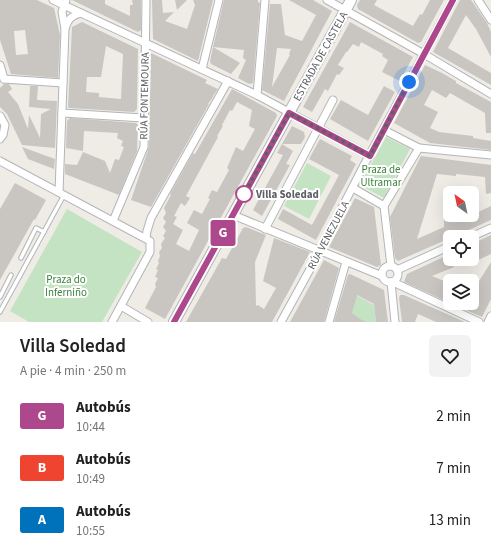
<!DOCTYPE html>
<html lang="es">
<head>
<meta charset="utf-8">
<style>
	:root { --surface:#fff; --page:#f2f2f2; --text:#222; --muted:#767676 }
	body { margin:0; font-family:"Source Sans 3",sans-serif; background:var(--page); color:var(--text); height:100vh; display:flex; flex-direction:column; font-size:15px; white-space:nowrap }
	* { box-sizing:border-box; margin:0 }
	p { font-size:13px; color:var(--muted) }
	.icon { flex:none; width:22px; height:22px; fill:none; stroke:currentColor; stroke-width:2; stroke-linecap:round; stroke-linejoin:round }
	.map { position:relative; height:322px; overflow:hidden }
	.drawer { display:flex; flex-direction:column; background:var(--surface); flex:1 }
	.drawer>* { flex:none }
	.badge { padding:0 8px; border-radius:3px; font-size:14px; line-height:26px }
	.needle { width:26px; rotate:327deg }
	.controls { position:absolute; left:443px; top:186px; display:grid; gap:8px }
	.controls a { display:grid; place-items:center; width:36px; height:36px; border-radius:6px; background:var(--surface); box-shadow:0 4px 16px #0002; font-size:20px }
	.you { position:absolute; width:20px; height:20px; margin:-10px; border:3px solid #fff; border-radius:50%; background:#1a73e8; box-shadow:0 0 0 6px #1a73e833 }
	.map>.badge { position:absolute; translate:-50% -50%; box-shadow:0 0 0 2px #fff }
	.round { display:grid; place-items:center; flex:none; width:42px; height:42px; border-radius:6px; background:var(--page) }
	.overview { display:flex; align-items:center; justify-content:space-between; height:68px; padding:0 20px }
	h1 { font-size:19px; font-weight:600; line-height:30px }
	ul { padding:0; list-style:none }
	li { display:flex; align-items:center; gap:12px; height:52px; padding:0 20px }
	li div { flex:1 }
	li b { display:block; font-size:15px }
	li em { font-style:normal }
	li .badge { min-width:44px; font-weight:700; text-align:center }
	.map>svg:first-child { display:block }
	.green { fill:#c4e3c3 }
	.building { fill:#c9c6c2; fill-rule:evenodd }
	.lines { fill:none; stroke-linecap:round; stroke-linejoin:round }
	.service-casing { stroke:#b2b5b9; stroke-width:5.5 }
	.minor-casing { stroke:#b2b5b9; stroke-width:9 }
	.secondary-casing { stroke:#b1b4b8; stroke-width:12 }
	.service { stroke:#fff; stroke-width:3.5 }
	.minor { stroke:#fff; stroke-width:7 }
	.secondary { stroke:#fff; stroke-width:10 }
	.line-casing { stroke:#fff; stroke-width:9 }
	.line { stroke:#ad488c; stroke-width:6 }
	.walk { stroke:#5d6064; stroke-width:4; stroke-dasharray:0 7.2 }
	.stop-dot { fill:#fff; stroke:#ad488c; stroke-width:2 }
	.labels { text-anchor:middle; stroke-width:4; stroke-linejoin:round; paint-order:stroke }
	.street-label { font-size:11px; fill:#5d6064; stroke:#fff }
	.park-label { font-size:11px; fill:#3d833e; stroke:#fff }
	.stop-label { font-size:11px; font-weight:bold; fill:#5d6064; stroke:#fff; text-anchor:start }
</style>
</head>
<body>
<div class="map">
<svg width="491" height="322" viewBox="0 0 491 322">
	<rect width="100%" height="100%" fill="#eeece5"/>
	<!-- green -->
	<g class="green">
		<polygon points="386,137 410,149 384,198 360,185"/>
		<polygon points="307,163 331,176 309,219 284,206"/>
		<polygon points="67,209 142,252 102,322 29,322 10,311"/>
		<polygon points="354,294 374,305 376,322 361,322 362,320 352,313"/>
	</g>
	<!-- building -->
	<g class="building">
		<path d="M0 0H37L54 8 60 35 58 78 11 74 0 40ZM25 30 28 54 16 55 14 31Z"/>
		<polygon points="72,0 105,0 105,4 130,16 130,5 133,5 132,0 141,0 141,30 138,32"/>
		<polygon points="152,0 162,0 163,13 174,12 165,21 187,29 195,5 193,0 213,0 198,61 153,39"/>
		<polygon points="175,0 187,0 177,10"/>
		<polygon points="224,0 258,0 258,2 260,3 253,83 249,84 238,78 246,60 243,58 244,50 213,47"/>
		<path d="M289 0H313L332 11 284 101 262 90 270 4H281L285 35 302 41 316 15ZM277 48 291 49 289 54 290 55 272 87Z"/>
		<polygon points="360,0 377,0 374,5 413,26 420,14 422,15 430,0 444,0 421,42 418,43 358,9 357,5"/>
		<polygon points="460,0 471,0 487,23 491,32 491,57 476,29 466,15 448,48 491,73 491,85 433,52"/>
		<path d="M82 22 138 49 137 109 134 112 69 108 68 107 72 27ZM106 46 123 54 121 99 99 97V93L86 92 87 77H101Z"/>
		<polygon points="350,22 413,57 400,81 382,72 388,60 382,56 383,54 361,42 359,47 353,44 347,52 346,52 338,65 344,68 339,75 337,74 328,91 325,89 312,112 303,107"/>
		<polygon points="213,47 240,63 231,74 211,64 210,61"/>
		<polygon points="151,53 207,80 205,83 218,89 213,96 213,97 208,104 209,104 151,207 131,200 149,147"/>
		<polygon points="425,65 442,73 456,81 456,83 491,102 491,133 486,133 485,113 450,93 446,98 432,90 424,105 438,112 430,128 439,132 473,136 473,138 491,141 491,150 430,143 394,123"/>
		<polygon points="4,84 9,84 12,89 8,92 18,104 28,129 29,115 40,138 41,114 51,109 29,107 30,86 38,86 37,100 57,101 55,148 22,145 7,114 0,107 0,88"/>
		<polygon points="384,86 395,92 368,141 330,119 341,100 368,115"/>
		<path d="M232 89 276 113 277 116 165 319 145 308 156 287 155 284 158 278 155 277 158 270 156 269 159 263 158 261 160 256 159 252 162 248 161 244 165 238 163 236 166 231 163 227 166 222 163 218 166 213 164 208 171 195 170 194 193 153 195 154ZM237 102 252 110 249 126 255 129 243 151 236 147 227 168 229 170 217 192 212 190 208 198 210 199 202 214 194 210 187 223 199 230 189 251 176 244 183 230 173 224 177 217 174 216 181 203 185 206 190 198 186 196 218 137 217 136 223 126 222 125 230 110 232 111Z"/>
		<polygon points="70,118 136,123 138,125 137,151 119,195 65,174 65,164 77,165 83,152 105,161 110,173 115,159 119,160 124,147 121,146 123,141 117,138 118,133 84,131 83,151 66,148 67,121"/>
		<polygon points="292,126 304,132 305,137 301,144 282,144"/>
		<polygon points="320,139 352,156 350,160 356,164 316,240 278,219 283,209 312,225 339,175 309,159"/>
		<polygon points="282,144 293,151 286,164 290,165 262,216 253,210 283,155 277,153"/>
		<polygon points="22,147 55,159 54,169 28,159"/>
		<polygon points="421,156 491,165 491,193 486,194 485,177 456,174 456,176 437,174 417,239 444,227 444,220 456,215 472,215 491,206 491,220 453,237 450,237 450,238 398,261 395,258 390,217"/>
		<polygon points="15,183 46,200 35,220 34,219 0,280 0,209"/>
		<polygon points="355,198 374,207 381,265 377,267 329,247"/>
		<polygon points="246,227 266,235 255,262 256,306 258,305 264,309 276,288 263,281 274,238 310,252 272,322 186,322 222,258 226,259 243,228"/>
		<polygon points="491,235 491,254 472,263 472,244"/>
		<polygon points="450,254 450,259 465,259 453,265 454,267 432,276 449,283 446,290 450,291 450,303 404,282 407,274"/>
		<polygon points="324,260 339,268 324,322 290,322"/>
		<polygon points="491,262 491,299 482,317 450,303 472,303 472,295 476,286"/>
		<polygon points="350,274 384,290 388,322 376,322 374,304 357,295 352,313 365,322 334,322 348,275"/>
		<polygon points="400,295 404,295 465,322 436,322 418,314 415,322 402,322 399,298"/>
	</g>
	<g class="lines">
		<!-- service casing -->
		<g class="service-casing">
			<g id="service">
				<polyline points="21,258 36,228 44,232"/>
				<polyline points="0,297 11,275"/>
				<polyline points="0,312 64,195"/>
			</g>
		</g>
		<!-- minor casing -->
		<g class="minor-casing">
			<g id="minor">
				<polyline points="53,0 257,95 370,156"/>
				<polyline points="327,0 424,54 491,94"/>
				<polyline points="478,0 491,20"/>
				<path d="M65 29C68 19 71 16 81 13"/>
				<polyline points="0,65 4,79"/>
				<polyline points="202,69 219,0"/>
				<polyline points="4,79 63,83"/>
				<polyline points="257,95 265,0"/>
				<polyline points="62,113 143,118"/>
				<polyline points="0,116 5,125 3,135 0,139"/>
				<polyline points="419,148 491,155"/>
				<polyline points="0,161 150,241 150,252 112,322"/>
				<polyline points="353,188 384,206 419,148 384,130"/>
				<polyline points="59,192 65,29 62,12 66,0"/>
				<polyline points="384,206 391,266"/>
				<polyline points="233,215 382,276"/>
				<polyline points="113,221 144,147 146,0"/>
				<polyline points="265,229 333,100"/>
				<polyline points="471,237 491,228"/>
				<polyline points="146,238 147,231 151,218 228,81"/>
				<circle cx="390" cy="274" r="8"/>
				<polyline points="397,270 450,246"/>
				<polyline points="391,282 395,322"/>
				<polyline points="393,282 479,322"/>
				<polyline points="121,306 148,322"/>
				<polyline points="281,322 314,262 364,165 453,0"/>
				<polyline points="329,322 346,262"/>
				<polyline points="488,322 491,316"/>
			</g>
		</g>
		<!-- secondary casing -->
		<g class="secondary-casing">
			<polyline id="secondary" points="174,322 351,0"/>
		</g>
		<!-- service -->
		<use href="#service" class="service"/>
		<!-- minor -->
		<use href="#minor" class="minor"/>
		<!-- secondary -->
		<use href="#secondary" class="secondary"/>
	</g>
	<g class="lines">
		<!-- line casing -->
		<g class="line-casing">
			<polyline id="line" points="174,322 289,113 370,156 453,0"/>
		</g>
		<!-- line -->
		<use href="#line" class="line"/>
		<!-- walk -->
		<polyline class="walk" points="244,194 243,196 289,113 370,156 409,82"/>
	</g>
	<!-- markers -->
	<circle class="stop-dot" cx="244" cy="194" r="8"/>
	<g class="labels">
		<!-- street labels -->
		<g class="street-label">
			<text transform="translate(320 56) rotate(-61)" y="4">ESTRADA DE CASTELA</text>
			<text transform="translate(144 96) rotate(-89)" y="4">RÚA FONTEMOURA</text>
			<text transform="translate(328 235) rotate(-62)" y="4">RÚA VENEZUELA</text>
		</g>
		<!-- park labels -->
		<g class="park-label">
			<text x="381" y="173">Praza de<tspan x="381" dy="13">Ultramar</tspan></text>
			<text x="66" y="283">Praza do<tspan x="66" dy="13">Inferniño</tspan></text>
		</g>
		<!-- stop labels -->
		<g class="stop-label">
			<text x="256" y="198">Villa Soledad</text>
		</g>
	</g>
</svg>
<div class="controls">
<a><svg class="needle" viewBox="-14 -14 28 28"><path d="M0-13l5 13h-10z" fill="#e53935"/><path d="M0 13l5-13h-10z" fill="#767676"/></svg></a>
<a><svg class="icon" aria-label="locate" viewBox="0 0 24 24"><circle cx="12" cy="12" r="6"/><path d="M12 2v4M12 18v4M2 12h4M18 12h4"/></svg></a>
<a><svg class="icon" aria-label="layers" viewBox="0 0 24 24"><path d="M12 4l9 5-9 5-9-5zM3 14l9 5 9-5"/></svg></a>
</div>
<div class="you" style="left:409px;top:82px"></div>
<b class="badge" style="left:223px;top:233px;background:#ad488c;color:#fff">G</b>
</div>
<section class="drawer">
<div class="overview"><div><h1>Villa Soledad</h1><p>A pie · 4 min · 250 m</p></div><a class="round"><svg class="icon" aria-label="heart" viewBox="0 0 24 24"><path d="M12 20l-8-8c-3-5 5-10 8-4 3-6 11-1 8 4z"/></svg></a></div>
<ul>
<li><span class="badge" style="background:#ad488c;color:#fff">G</span><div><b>Autobús</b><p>10:44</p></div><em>2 min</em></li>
<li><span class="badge" style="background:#ef4430;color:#fff">B</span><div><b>Autobús</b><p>10:49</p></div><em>7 min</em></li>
<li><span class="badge" style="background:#0072bc;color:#fff">A</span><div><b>Autobús</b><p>10:55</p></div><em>13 min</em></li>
</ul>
</section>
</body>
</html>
